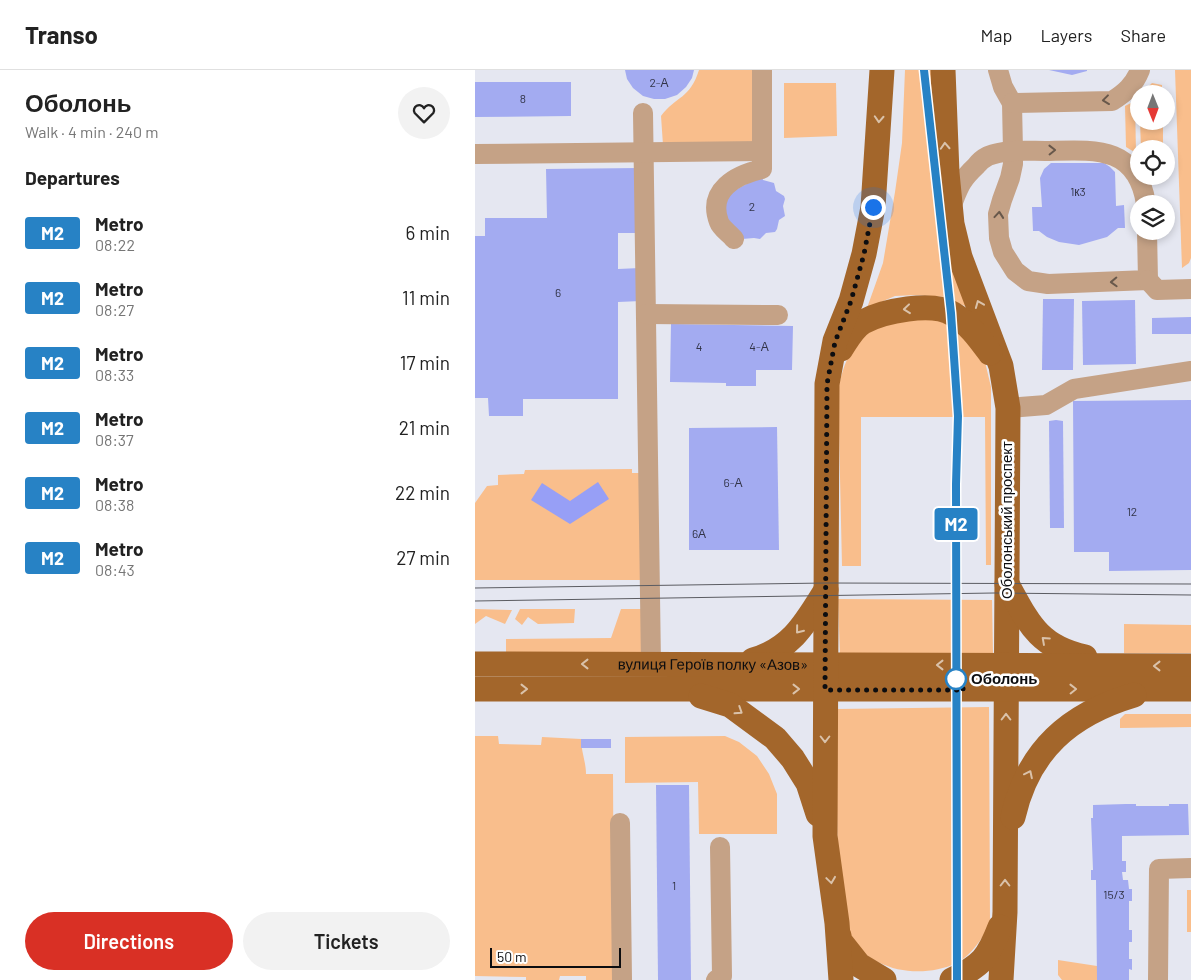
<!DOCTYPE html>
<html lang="en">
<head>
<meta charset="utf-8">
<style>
	:root { --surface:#fff; --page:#f2f2f2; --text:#222; --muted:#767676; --line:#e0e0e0; --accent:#d93025 }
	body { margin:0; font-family:Barlow,sans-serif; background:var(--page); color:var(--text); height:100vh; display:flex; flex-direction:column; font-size:19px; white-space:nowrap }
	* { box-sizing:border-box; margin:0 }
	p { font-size:16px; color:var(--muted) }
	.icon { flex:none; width:28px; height:28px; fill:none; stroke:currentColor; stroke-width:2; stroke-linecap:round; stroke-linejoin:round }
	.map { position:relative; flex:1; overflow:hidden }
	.drawer { display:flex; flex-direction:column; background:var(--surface); width:475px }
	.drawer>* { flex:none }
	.badge { padding:0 10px; border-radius:4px; font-size:18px; line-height:32px }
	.needle { width:32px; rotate:179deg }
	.tools { position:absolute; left:655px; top:15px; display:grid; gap:10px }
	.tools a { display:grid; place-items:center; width:45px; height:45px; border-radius:50%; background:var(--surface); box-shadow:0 2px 8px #0003; font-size:25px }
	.scale { position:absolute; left:15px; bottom:12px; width:131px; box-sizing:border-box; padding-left:5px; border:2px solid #0c0d10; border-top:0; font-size:14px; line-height:18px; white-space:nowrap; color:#0c0d10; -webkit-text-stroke:4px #fff; paint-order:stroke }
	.you { position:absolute; width:25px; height:25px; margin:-12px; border:4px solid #fff; border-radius:50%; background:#1a73e8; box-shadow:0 0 0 8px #1a73e833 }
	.map>.badge { position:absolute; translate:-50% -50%; box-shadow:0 0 0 2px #fff }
	h2 { padding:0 25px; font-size:19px; line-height:45px }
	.round { display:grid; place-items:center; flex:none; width:52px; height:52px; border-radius:26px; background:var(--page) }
	.headline { display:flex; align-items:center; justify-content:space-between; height:85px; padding:0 25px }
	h1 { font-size:24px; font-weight:600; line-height:38px }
	.action { display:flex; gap:10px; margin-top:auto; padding:10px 25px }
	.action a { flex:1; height:58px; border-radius:30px; background:var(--accent); color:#fff; font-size:20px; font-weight:600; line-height:58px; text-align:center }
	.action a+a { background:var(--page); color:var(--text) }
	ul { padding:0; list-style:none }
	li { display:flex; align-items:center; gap:15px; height:65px; padding:0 25px }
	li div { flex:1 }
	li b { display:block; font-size:19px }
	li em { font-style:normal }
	li .badge { min-width:55px; font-weight:700; text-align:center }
	header { display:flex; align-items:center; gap:30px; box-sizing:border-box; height:70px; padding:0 25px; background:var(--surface); border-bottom:1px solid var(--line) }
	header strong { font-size:24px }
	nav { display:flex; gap:28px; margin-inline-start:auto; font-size:18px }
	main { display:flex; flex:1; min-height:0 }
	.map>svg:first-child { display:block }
	.green { fill:#f9be8c }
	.water { fill:#979ff6 }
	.building { fill:#a3abf1 }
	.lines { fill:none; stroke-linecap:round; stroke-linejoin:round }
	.minor { stroke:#c5a286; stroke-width:20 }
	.major { stroke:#a3662b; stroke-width:25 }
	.tram { stroke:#5b5c62; stroke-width:1 }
	.oneway { stroke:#68584b }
	.oneway2 { stroke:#dac2aa }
	.line-casing { stroke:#fff; stroke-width:11 }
	.line { stroke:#2782c5; stroke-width:8 }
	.walk { stroke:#0c0d10; stroke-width:5; stroke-dasharray:0 9 }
	.stop-dot { fill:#fff; stroke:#2782c5; stroke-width:2.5 }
	.labels { text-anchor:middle; stroke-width:5; stroke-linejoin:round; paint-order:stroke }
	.number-label { font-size:12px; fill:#323448 }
	.street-label { font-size:15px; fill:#0c0d10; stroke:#fff }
	.stop-label { font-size:15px; font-weight:bold; fill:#0c0d10; stroke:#fff; text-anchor:start }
</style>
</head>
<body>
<header>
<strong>Transo</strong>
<nav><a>Map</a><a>Layers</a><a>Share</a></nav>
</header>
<main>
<section class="drawer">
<div class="headline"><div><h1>Оболонь</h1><p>Walk · 4 min · 240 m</p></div><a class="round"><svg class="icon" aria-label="heart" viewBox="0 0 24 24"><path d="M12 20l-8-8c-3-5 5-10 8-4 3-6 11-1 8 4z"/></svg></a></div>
<h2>Departures</h2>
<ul>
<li><span class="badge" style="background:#2782c5;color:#fff">M2</span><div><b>Metro</b><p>08:22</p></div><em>6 min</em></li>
<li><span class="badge" style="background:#2782c5;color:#fff">M2</span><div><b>Metro</b><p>08:27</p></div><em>11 min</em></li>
<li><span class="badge" style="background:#2782c5;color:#fff">M2</span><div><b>Metro</b><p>08:33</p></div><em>17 min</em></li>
<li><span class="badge" style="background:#2782c5;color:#fff">M2</span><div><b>Metro</b><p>08:37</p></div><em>21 min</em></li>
<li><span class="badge" style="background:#2782c5;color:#fff">M2</span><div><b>Metro</b><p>08:38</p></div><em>22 min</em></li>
<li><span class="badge" style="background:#2782c5;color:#fff">M2</span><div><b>Metro</b><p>08:43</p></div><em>27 min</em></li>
</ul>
<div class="action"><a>Directions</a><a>Tickets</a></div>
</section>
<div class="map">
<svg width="716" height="910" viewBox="0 0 716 910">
	<rect width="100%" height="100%" fill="#e5e7f1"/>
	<!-- green -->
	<g class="green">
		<path d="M224 0H285V79L188 75 186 46C201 26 215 29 224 0Z"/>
		<polygon points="430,0 461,0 497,239 469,227 442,225 420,226 392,238 408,193 420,122 427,73"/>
		<polygon points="700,0 716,0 716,188 714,193 707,198"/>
		<polygon points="309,13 361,13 362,66 309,68"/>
		<polygon points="677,13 687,15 687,24 668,24 668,22"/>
		<polygon points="660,31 661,83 651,77 650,36"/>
		<polygon points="665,51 688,51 688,79 666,79"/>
		<path d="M451 247 476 255 510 292 516 317V495H511L510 347H386V496H367L363 319C369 294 376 271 401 257 410 252 439 249 451 247Z"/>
		<polygon points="157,399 157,403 169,403 172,510 0,510 0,433 12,416 23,415 23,405 49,404 50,400"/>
		<polygon points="363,529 517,530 518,585 365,585"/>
		<polygon points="0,539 37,540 30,554 11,546 0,554"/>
		<polygon points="45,539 100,539 99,553 63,554 53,547 47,555 40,549"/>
		<polygon points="146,539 170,539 171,578 164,585 31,585 31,569 136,568"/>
		<polygon points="649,554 716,555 716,583 649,583"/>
		<path d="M514 637 515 855C506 870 497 884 482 893 444 910 397 901 373 866 368 859 366 849 363 841L361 639Z"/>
		<polygon points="650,644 716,644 716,657 645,658 645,649"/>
		<path d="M0 666H23L24 674 66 675 67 667 106 669C106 681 111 692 111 704H138L139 910H111V906H85L84 910H51V907L0 906Z"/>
		<polygon points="250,666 264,672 282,686 294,704 302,724 302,764 224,764 223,712 150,713 150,667"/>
		<rect x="712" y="820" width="4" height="42"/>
		<polygon points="583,890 622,896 622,910 587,910 583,905"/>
	</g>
	<!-- water -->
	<polygon class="water" points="123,412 134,429 95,454 56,430 67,413 95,431"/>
	<!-- building -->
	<g class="building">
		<polygon points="150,0 219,0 217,8 211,17 202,25 190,29 179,29 168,26 158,18 152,9"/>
		<polygon points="574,0 612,0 612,1 597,5"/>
		<polygon points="0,12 96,12 96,46 0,47"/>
		<polygon points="576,93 629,93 635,97 640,102 641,136 649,135 650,158 643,158 632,167 604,175 584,172 572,167 564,161 558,161 557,137 567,137 565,108 569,99"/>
		<polygon points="164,98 165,163 143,163 143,199 165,198 166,231 143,232 143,329 48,329 48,346 14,346 13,328 0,328 0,166 10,166 10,148 72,148 71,99"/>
		<polygon points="287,106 288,110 299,113 301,121 309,126 310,129 308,136 310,146 304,150 302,159 300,162 291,163 285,169 279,168 267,169 251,160 243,129"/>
		<polygon points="568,229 599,229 598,300 567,300"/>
		<polygon points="660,230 661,294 608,295 607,231"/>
		<polygon points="716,247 716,264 677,264 677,248"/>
		<polygon points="196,254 318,256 317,300 281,300 281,316 251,316 251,313 195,312"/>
		<polygon points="716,330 716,500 634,501 634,482 599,482 598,331"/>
		<polygon points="581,350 588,351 589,458 575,458 574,351"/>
		<polygon points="302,357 304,480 214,480 214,358"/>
		<rect x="106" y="669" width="30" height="9"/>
		<polygon points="181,715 214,715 216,910 183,910"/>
		<polygon points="651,734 661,734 661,736 694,736 694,734 713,734 714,765 647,766 647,791 651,791 651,802 647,802 648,810 653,810 654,819 657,819 657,831 654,831 654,860 657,860 657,872 654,872 654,889 657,889 657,900 654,899 654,910 622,910 621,810 616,810 616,800 618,800 616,748 618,748 618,735"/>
	</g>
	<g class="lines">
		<!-- minor -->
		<g class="minor">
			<polyline points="523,0 528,17 537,33 538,81 538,94 535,108 527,130 523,144 524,168 528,182 540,201 553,211 573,214 673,210 672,161"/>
			<path d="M537 33 637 31C650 23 659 15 665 0"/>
			<polyline points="168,43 176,594"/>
			<polyline points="0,84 287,81"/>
			<path d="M476 137C484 117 485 111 501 96 504 92 509 88 513 86 530 79 552 81 570 81 617 80 662 74 671 134"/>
			<path d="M259 169C255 164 246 158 244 152 232 120 261 105 287 99V0"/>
			<polyline points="673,210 682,220 716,219"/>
			<polyline points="171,244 303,245"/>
			<polyline points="533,338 571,335 599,319 716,301"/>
			<polyline points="145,753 147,910"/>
			<polyline points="241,910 247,906 245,777"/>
			<polyline points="683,910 684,799 716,798"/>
		</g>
		<!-- major -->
		<g class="major">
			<polyline points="468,0 472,103 477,154 485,187 526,296 533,338 530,842 526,910"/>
			<path d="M366 279C372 270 378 258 388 252 408 241 457 231 478 244 494 254 504 268 515 283"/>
			<path d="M532 514C553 552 563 577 610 587"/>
			<path d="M278 590C317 579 331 552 351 520"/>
			<path id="s1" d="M0 594 716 596"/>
			<polyline points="0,619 716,619"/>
			<polyline points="226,626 255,635 300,668 318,689 333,713 343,744"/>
			<path d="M538 747C553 680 595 644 659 625"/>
			<polyline points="364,866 365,871 384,895 409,910"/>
			<polyline points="366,910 362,853 350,766 352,314 360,271 376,231 389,184 398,137 407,0"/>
			<path d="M477 910C507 895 513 888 525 857"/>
		</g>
		<!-- tram -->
		<g class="tram">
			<polyline points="0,518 351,513 716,514"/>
			<polyline points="0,531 519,523 716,525"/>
		</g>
	</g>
	<!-- one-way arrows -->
	<defs><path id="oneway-chevron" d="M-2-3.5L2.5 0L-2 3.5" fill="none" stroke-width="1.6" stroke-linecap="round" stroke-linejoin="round" transform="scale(1.25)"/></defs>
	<g class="oneway">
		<use href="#oneway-chevron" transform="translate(631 30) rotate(173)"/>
		<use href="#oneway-chevron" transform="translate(577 80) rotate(-1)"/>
		<use href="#oneway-chevron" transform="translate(524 145) rotate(-85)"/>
		<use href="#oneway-chevron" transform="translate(639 212) rotate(178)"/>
	</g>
	<g class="oneway2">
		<use href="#oneway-chevron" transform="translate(404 49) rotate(93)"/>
		<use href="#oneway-chevron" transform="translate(470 76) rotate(-93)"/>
		<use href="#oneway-chevron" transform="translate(504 234) rotate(-112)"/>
		<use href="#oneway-chevron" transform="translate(432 239) rotate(174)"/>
		<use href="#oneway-chevron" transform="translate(324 560) rotate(129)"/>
		<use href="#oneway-chevron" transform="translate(570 570) rotate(-138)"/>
		<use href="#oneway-chevron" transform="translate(110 594) rotate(180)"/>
		<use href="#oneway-chevron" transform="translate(465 595) rotate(180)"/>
		<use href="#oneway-chevron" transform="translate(682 596) rotate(180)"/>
		<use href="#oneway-chevron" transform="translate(49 619)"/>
		<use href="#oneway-chevron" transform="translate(321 619)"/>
		<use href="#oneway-chevron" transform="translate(598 619) rotate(-1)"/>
		<use href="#oneway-chevron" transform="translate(264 641) rotate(33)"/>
		<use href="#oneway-chevron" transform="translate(531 647) rotate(-90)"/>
		<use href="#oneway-chevron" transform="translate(350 669) rotate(90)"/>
		<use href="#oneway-chevron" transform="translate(554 704) rotate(-64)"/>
		<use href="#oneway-chevron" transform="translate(356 810) rotate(82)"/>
		<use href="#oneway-chevron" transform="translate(530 813) rotate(-90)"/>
	</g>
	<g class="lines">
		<!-- line casing -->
		<g class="line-casing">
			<polyline id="line" points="449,0 476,243 483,346 481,414 482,910"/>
		</g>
		<!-- line -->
		<use href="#line" class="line"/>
		<!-- walk -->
		<polyline class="walk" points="398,137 389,184 376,231 360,272 352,314 350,620 489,620 481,609"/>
	</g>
	<!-- markers -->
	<circle class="stop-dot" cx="481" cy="609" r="10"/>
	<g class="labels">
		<!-- number labels -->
		<g class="number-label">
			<text x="184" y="17">2-А</text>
			<text x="48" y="33">8</text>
			<text x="603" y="126">1к3</text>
			<text x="277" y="141">2</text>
			<text x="83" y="227">6</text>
			<text x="224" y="281">4</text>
			<text x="284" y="281">4-А</text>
			<text x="258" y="417">6-А</text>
			<text x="657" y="446">12</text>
			<text x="224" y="468">6А</text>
			<text x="199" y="820">1</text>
			<text x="639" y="829">15/3</text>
		</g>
		<!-- street labels -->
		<g class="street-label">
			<text transform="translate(532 450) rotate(-90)" y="5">Оболонський проспект</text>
			<text dy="5" stroke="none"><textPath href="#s1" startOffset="238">вулиця Героїв полку «Азов»</textPath></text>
		</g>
		<!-- stop labels -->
		<g class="stop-label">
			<text x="496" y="614">Оболонь</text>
		</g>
	</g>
</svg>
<div class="tools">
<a><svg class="needle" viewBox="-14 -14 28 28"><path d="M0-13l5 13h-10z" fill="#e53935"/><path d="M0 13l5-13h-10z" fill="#767676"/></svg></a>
<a><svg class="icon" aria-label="locate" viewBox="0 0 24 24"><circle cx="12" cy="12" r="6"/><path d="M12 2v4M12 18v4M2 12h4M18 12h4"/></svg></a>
<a><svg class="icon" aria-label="layers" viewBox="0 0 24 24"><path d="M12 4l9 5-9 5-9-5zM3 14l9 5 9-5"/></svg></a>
</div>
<div class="scale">50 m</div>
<div class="you" style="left:398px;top:137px"></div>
<b class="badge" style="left:481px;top:454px;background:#2782c5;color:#fff">M2</b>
</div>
</main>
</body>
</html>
